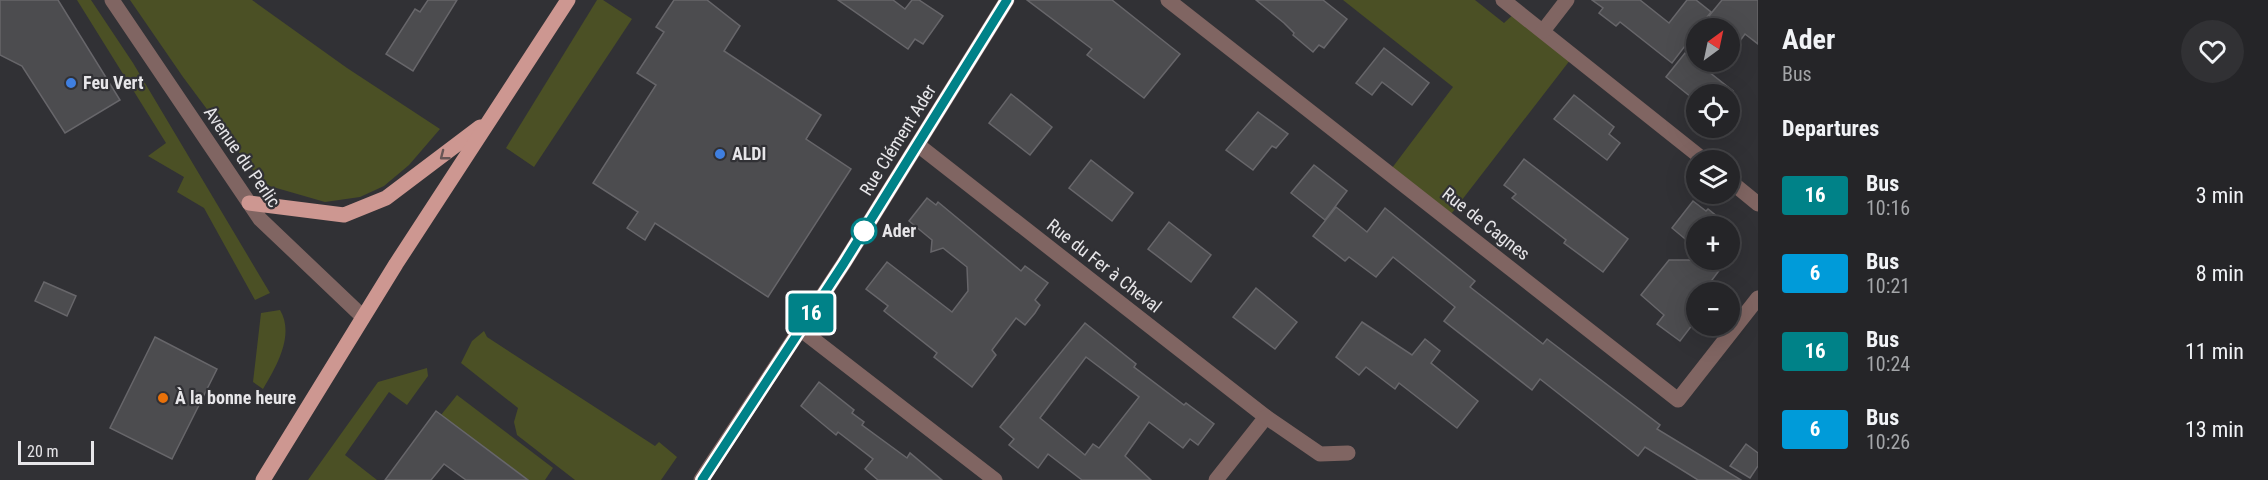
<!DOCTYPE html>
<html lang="en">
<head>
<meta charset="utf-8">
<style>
	:root { --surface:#252528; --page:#313134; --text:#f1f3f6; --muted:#a3a5a8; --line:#424245 }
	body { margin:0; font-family:"Roboto Condensed",sans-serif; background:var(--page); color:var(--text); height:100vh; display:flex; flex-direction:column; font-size:22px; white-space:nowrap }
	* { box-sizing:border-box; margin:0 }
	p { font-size:20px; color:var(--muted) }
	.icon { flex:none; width:33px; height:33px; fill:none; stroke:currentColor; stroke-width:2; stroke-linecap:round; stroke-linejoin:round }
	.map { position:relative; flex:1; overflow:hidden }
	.sheet { display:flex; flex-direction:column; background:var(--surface); width:510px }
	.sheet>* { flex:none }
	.badge { padding:0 12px; border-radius:4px; font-size:21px; line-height:39px }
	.needle { width:39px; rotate:33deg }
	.buttons { position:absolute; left:1686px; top:18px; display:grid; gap:12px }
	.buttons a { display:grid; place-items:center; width:54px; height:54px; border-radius:50%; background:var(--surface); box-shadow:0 6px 24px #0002,0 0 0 2px var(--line); font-size:30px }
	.scale { position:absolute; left:18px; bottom:15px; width:76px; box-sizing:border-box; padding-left:6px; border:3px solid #e7e6e9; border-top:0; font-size:16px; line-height:21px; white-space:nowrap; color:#e7e6e9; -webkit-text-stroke:4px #313135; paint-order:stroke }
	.map>.badge { position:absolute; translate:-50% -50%; box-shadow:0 0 0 3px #fff }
	h2 { padding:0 24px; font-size:22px; line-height:54px }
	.round { display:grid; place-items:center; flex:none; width:63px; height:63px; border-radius:32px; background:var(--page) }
	.head { display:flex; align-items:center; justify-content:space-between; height:102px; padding:0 24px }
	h1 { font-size:28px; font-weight:700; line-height:45px }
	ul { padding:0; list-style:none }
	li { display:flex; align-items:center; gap:18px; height:78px; padding:0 24px }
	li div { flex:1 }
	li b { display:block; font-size:22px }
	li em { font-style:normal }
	li .badge { min-width:66px; font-weight:700; text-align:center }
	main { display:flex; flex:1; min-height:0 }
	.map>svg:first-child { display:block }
	.green { fill:#4b5025 }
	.building { fill:#4c4c4f; stroke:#67666a; stroke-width:1.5; fill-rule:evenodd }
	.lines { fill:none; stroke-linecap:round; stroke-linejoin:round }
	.minor { stroke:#806562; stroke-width:15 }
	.major { stroke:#cd9791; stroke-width:15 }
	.oneway { stroke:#685555 }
	.line-casing { stroke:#fff; stroke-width:14 }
	.line { stroke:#008288; stroke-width:9 }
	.shop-dot { fill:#3f7fe0; stroke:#313135; stroke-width:2 }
	.stop-dot { fill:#fff; stroke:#008288; stroke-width:3 }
	.food-dot { fill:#e8710a; stroke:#313135; stroke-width:2 }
	.labels { text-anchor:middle; stroke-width:4.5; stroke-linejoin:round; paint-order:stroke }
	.poi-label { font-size:18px; font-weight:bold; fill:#e7e6e9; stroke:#313135; text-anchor:start }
	.street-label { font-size:18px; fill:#e7e6e9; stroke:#313135 }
	.stop-label { font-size:18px; font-weight:bold; fill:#e7e6e9; stroke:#313135; text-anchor:start }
</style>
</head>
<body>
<main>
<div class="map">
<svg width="1758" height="480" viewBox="0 0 1758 480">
	<rect width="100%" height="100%" fill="#313135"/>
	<!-- green -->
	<g class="green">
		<polygon points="77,0 91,0 133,63 270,293 255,300 204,208 177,192 184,177 148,156 166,143"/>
		<polygon points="130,0 252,0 347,68 440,129 409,165 384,186 360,197 325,202 266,185 247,163 183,77"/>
		<polygon points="597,0 603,0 632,19 534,167 506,148"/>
		<polygon points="1343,0 1475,0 1504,23 1517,11 1574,55 1448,218 1389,172 1453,87"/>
		<path d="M280 310C295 335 276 367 263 389L253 382 261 313Z"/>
		<polygon points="484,331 487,337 655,446 659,442 677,457 661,480 575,480 517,435 514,422 518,408 461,363 472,341"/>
		<polygon points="427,368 428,376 407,405 389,392 345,455 377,480 308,480 378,382"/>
		<polygon points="457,395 553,468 545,480 528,480 441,415"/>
	</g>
	<!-- building -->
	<g class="building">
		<polygon points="0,0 58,0 120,100 65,133 22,66 0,55"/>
		<polygon points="428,0 457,0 413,71 386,54 415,9 420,12"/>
		<polygon points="674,0 707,0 740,26 724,51 821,115 806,139 851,169 768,297 655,223 645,240 627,228 638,212 593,183 656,85 637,73 664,32 656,27"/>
		<polygon points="838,0 893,0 905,9 912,0 919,0 943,16 923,44 915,39 908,49"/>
		<polygon points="1027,0 1112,0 1180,54 1144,98 1087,55 1092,49"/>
		<polygon points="1256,0 1323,0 1347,19 1324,48 1319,45 1313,52 1293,35 1294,33 1284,23"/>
		<polygon points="1592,0 1640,0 1669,23 1687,0 1696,0 1711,12 1672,63 1620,22 1616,26 1599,13 1603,8"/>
		<polygon points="1722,0 1758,0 1758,44 1745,34 1740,41 1730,32 1730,28 1724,28 1709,16"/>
		<polygon points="1384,48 1429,83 1412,105 1382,82 1372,95 1356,83"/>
		<polygon points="1685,53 1733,91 1730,96 1696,94 1696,101 1666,77"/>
		<polygon points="1011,94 1052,127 1030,155 989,123"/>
		<polygon points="1574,95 1614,127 1609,134 1620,143 1607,160 1554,119"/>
		<polygon points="1258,112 1288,134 1276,148 1272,146 1253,170 1226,150"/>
		<polygon points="1524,159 1628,239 1603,272 1564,243 1566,240 1512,198 1516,194 1504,185"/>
		<polygon points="1091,160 1133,193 1112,221 1069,188"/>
		<polygon points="1314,165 1347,191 1325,220 1291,193"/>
		<polygon points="927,198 936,205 938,202 1021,271 1025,266 1048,283 1035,300 1040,305 1035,313 1025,325 1016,318 992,350 996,355 972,387 934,357 937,353 884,311 888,306 866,289 887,262 952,312 968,291 967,267 943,248 931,252 932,240 909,221"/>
		<polygon points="1693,201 1706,211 1708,209 1739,234 1730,247 1730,226 1696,226 1696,248 1672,228"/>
		<polygon points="1336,207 1367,232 1385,208 1475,281 1470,287 1543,344 1547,339 1660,425 1657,429 1741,480 1698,480 1645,447 1638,456 1540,379 1532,390 1444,321 1455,307 1393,257 1376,277 1349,257 1345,261 1313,236"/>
		<polygon points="1169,222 1211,255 1191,282 1148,249"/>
		<polygon points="1669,260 1727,260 1703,292 1696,292 1696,320 1680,341 1657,324 1664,315 1641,295"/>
		<polygon points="44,282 76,296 67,316 35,301"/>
		<polygon points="1256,288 1297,322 1275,349 1233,317"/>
		<polygon points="1362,322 1412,355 1425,339 1440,351 1431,363 1478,401 1457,428 1399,383 1395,389 1366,367 1359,375 1336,357"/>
		<path d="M1085 323 1136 364 1134 367 1184 405 1186 403 1214 424 1198 445 1190 439 1183 448 1149 422 1125 456 1151 480H1082L1048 454 1038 468 1009 445 1014 439 1000 427ZM1086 357 1139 397 1099 448 1093 444 1085 455 1040 418Z"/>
		<polygon points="155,337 217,369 172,459 110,428"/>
		<polygon points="819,382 854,410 852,413 864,422 862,425 907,458 910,453 942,480 878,480 865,469 873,459 838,432 836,435 801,406"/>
		<polygon points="436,411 528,480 466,480 444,464 431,480 385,480"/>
		<polygon points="1746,444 1758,453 1758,466 1750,478 1730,466"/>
	</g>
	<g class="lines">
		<!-- minor -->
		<g class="minor">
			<polyline points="112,0 260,219 363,317"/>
			<polyline points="1168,0 1678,400 1758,298"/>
			<polyline points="1503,0 1704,160"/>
			<polyline points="1543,31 1567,0"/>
			<polyline points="918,145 1266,417 1216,480"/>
			<polyline points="1730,181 1758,204"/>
			<polyline points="800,329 995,480"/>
			<polyline points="1266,417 1320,454 1348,453"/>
			<polyline points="701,480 844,263 1007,0"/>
		</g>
		<!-- major -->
		<g class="major">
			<polyline points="249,203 344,215 386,198 480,127"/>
			<polyline points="263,480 396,264 568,0"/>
		</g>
	</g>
	<!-- one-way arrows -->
	<defs><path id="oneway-chevron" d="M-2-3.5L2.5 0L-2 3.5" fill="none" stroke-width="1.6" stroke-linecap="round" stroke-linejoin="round" transform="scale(1.5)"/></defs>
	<use class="oneway" href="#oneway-chevron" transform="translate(444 156) rotate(142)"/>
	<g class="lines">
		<!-- line casing -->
		<g class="line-casing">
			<polyline id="line" points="702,480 844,263 1007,0"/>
		</g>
		<!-- line -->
		<use href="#line" class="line"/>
	</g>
	<!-- markers -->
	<g class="shop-dot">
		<circle cx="71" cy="83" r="6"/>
		<circle cx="720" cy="154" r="6"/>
	</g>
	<circle class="stop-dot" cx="864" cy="231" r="12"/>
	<circle class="food-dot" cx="163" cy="398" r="6"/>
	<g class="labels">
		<!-- poi labels -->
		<g class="poi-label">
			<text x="83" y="89">Feu Vert</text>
			<text x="732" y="160">ALDI</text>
			<text x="175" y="404">À la bonne heure</text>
		</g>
		<!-- street labels -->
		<g class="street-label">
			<text transform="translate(898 140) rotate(-58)" y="6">Rue Clément Ader</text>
			<text transform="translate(242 157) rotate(55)" y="6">Avenue du Perlic</text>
			<text transform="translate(1486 224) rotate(38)" y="6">Rue de Cagnes</text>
			<text transform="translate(1104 266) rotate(38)" y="6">Rue du Fer à Cheval</text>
		</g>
		<!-- stop labels -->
		<g class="stop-label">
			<text x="882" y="237">Ader</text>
		</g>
	</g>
</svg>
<div class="buttons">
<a><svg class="needle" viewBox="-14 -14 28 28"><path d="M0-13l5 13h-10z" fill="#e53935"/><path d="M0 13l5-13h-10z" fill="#a3a5a8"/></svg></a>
<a><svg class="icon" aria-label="locate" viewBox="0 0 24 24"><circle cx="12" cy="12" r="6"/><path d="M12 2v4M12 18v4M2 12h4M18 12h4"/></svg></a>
<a><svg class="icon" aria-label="layers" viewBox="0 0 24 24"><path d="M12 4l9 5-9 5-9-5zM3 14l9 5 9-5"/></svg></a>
<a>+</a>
<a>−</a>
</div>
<div class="scale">20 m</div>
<b class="badge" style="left:811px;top:313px;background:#008288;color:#fff">16</b>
</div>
<section class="sheet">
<div class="head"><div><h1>Ader</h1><p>Bus</p></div><a class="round"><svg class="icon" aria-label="heart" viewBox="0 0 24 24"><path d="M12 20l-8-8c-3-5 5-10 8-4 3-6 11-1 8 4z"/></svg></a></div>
<h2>Departures</h2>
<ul>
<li><span class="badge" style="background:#008288;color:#fff">16</span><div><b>Bus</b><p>10:16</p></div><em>3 min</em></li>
<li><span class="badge" style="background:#009bd9;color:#fff">6</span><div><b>Bus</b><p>10:21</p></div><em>8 min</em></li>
<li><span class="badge" style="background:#008288;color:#fff">16</span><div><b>Bus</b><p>10:24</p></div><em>11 min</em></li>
<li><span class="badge" style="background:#009bd9;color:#fff">6</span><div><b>Bus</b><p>10:26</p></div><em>13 min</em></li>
</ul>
</section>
</main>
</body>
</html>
